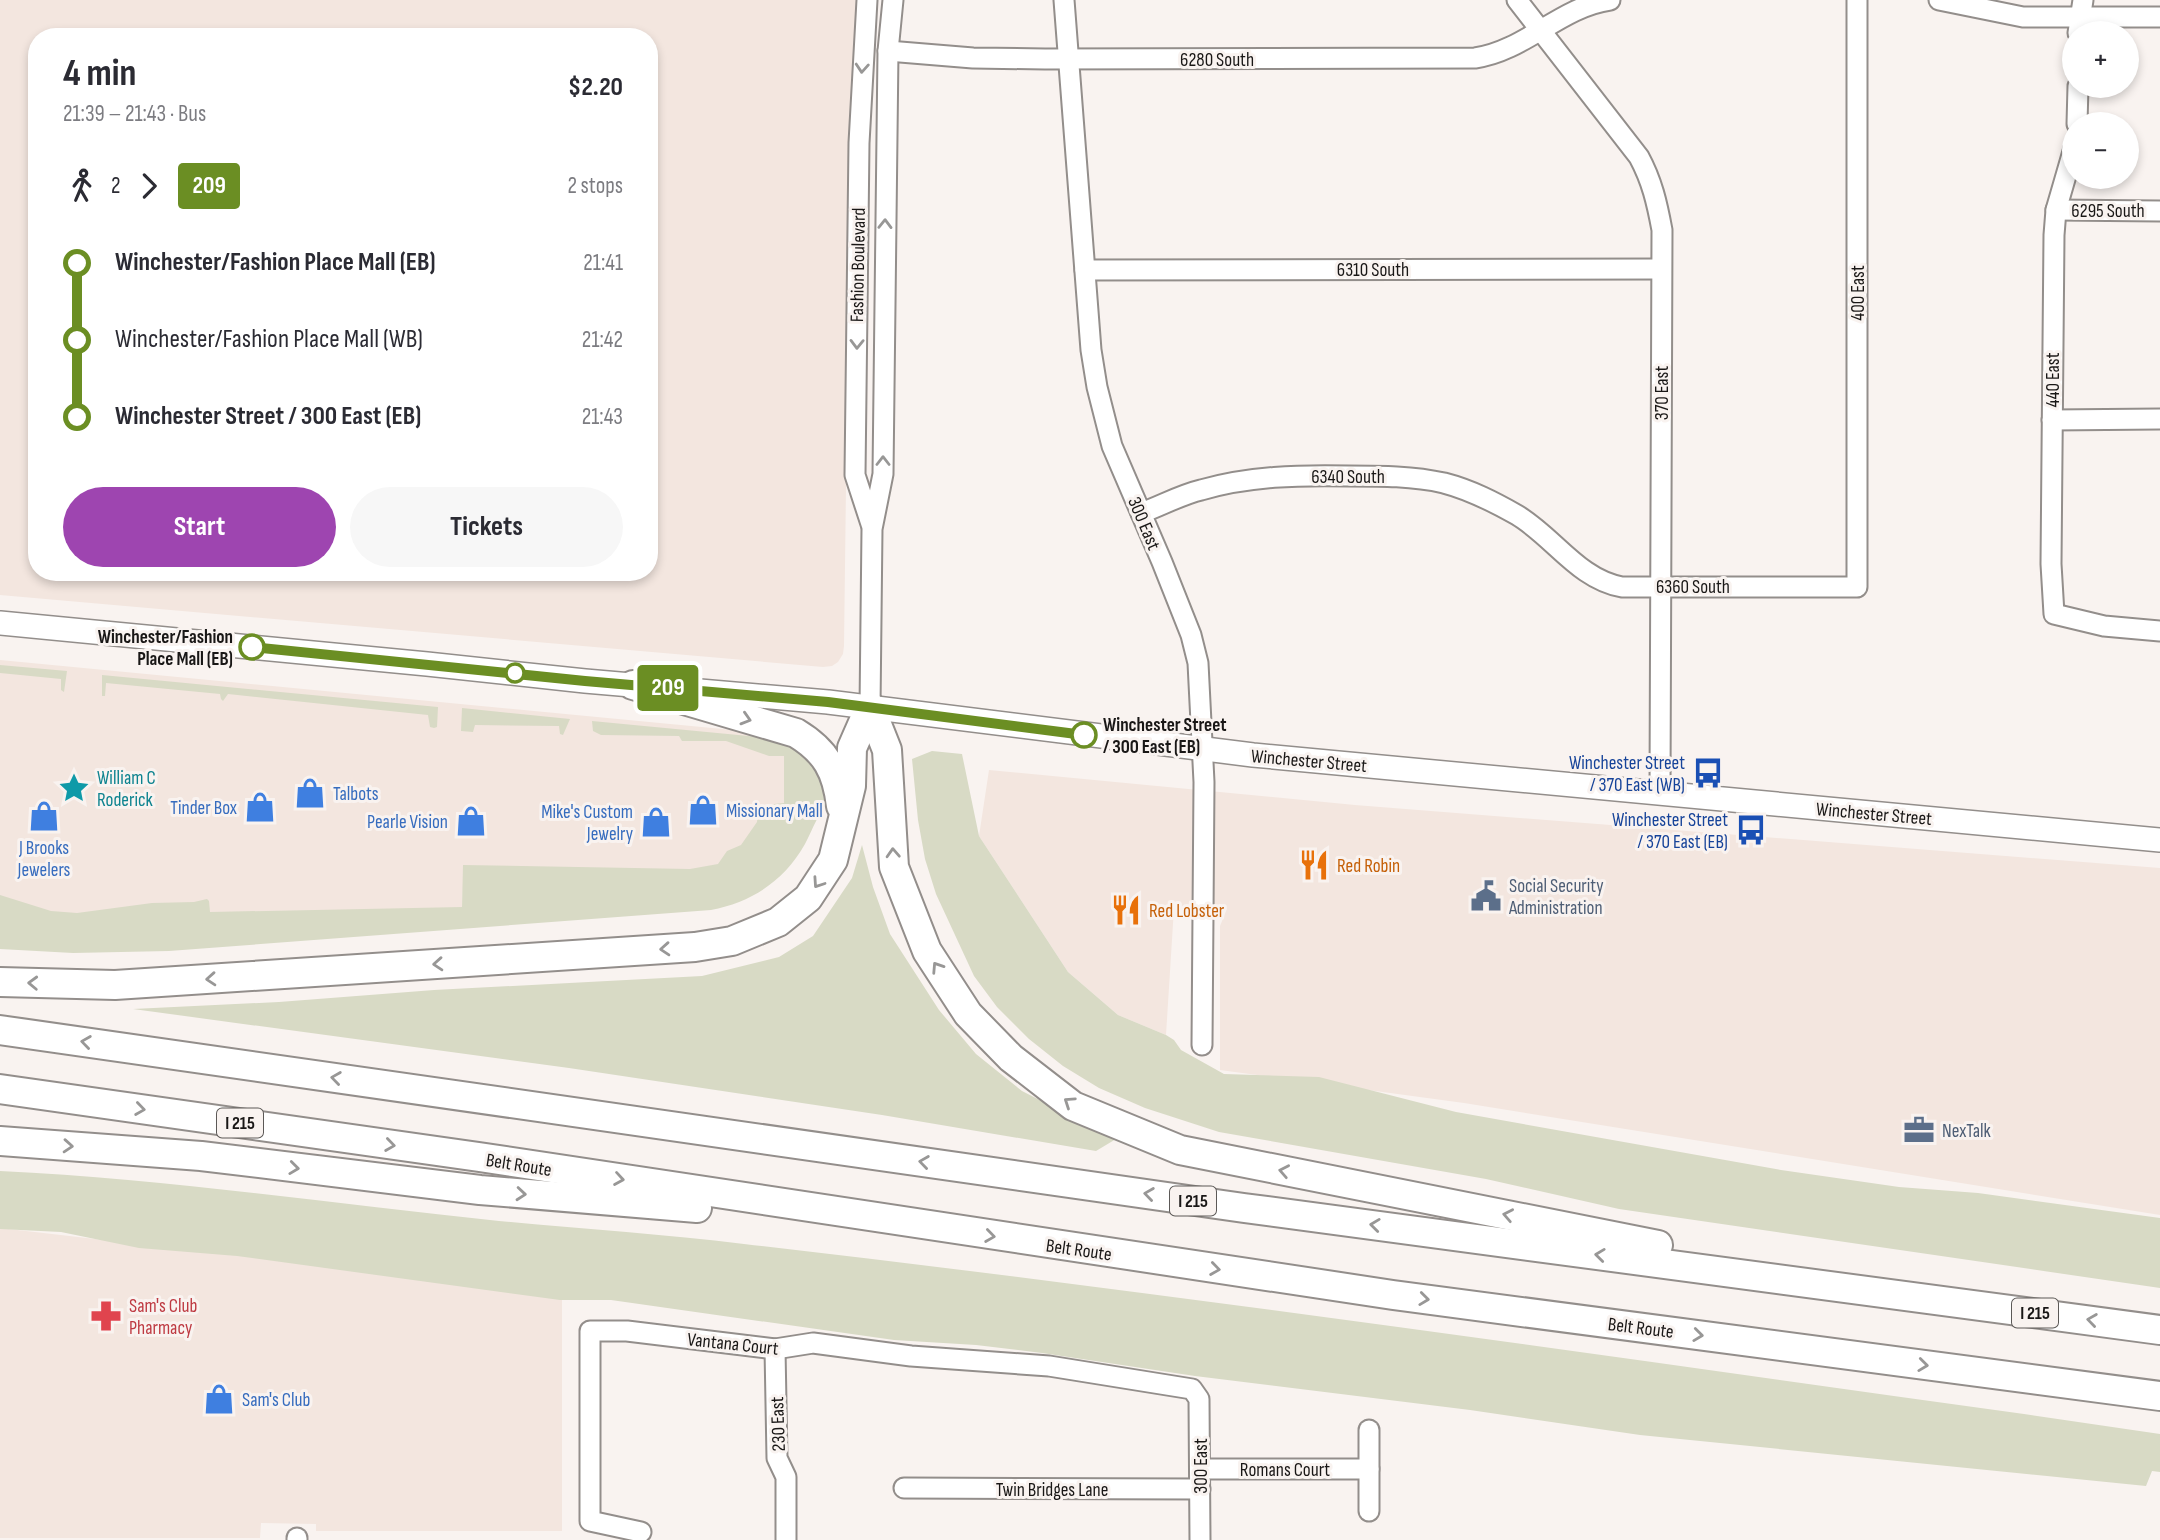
<!DOCTYPE html>
<html lang="en">
<head>
<meta charset="utf-8">
<style>
	:root { --surface:#fff; --page:#f7f7f7; --text:#2b2b33; --muted:#7c7c81; --accent:#9e45b0 }
	body { margin:0; font-family:"Sofia Sans Condensed",sans-serif; background:var(--page); color:var(--text); height:100vh; display:flex; flex-direction:column; font-size:26px; white-space:nowrap }
	* { box-sizing:border-box; margin:0 }
	p { font-size:23px; color:var(--muted) }
	.icon { flex:none; width:38px; height:38px; fill:none; stroke:currentColor; stroke-width:2; stroke-linecap:round; stroke-linejoin:round }
	.map { position:relative; flex:1; overflow:hidden }
	.details { position:absolute; left:28px; top:28px; width:630px; height:553px; display:flex; flex-direction:column; background:var(--surface); border-radius:28px; box-shadow:0 4px 10px #0003 }
	.details>* { flex:none }
	.badge { padding:0 14px; border-radius:5px; font-size:24px; line-height:46px }
	.buttons { position:absolute; left:2062px; top:21px; display:grid; gap:14px }
	.buttons a { display:grid; place-items:center; width:77px; height:77px; border-radius:50%; background:var(--surface); box-shadow:0 4px 10px #0003; font-size:35px }
	.map>.badge { position:absolute; translate:-50% -50%; box-shadow:0 0 0 4px #fff }
	.legs { display:flex; align-items:center; gap:10px; height:77px; padding:0 35px; font-size:23px }
	.legs p { margin-inline-start:auto }
	.summary { display:flex; align-items:center; justify-content:space-between; height:119px; padding:0 35px }
	h1 { font-size:38px; font-weight:700; line-height:52px }
	.primary-button { display:flex; gap:14px; margin-top:auto; padding:14px 35px }
	.primary-button a { flex:1; height:80px; border-radius:42px; background:var(--accent); color:#fff; font-size:28px; font-weight:700; line-height:80px; text-align:center }
	.primary-button a+a { background:var(--page); color:var(--text) }
	ul { padding:0 35px; list-style:none }
	li { display:flex; align-items:center; gap:24px; height:77px; font-size:26px }
	li i { display:grid; place-items:center; width:10px; height:100%; margin:0 9px; background:currentColor }
	li i::after { content:''; width:18px; height:18px; margin:-9px; border:5px solid; border-radius:50%; background:var(--surface) }
	li p { margin-inline-start:auto }
	li:first-child i { background:linear-gradient(#0000 50%,currentColor 0) }
	li:last-child i { background:linear-gradient(currentColor 50%,#0000 0) }
	.map>svg:first-child { display:block }
	.built { fill:#f3e6df; fill-rule:evenodd }
	.green { fill:#d8dac5 }
	.lines { fill:none; stroke-linecap:round; stroke-linejoin:round }
	.minor-casing { stroke:#938e8b; stroke-width:23 }
	.major-casing { stroke:#938e8b; stroke-width:26 }
	.highway-casing { stroke:#938e8b; stroke-width:32 }
	.minor { stroke:#fff; stroke-width:19 }
	.major { stroke:#fff; stroke-width:23 }
	.highway { stroke:#fff; stroke-width:28 }
	.oneway { stroke:#989796 }
	.line-1-casing { stroke:#fff; stroke-width:16 }
	.line-1 { stroke:#6b8e23; stroke-width:10 }
	.stop-1-dot { fill:#fff; stroke:#6b8e23; stroke-width:3.5 }
	.labels { text-anchor:middle; stroke-width:6; stroke-linejoin:round; paint-order:stroke }
	.shield { fill:#f9f3f0; stroke:#5c5957; stroke-width:2 }
	.shield-label { font-size:18px; font-weight:bold; fill:#191716 }
	.street-label { font-size:19px; fill:#191716; stroke:#f9f3f0 }
	.stop-label { font-size:19px; font-weight:bold; fill:#191716; stroke:#f9f3f0; text-anchor:end }
	.transit-label { font-size:19px; fill:#164399; stroke:#f9f3f0; text-anchor:end }
	.culture-label { font-size:19px; fill:#0d838f; stroke:#f9f3f0; text-anchor:start }
	.shop-label { font-size:19px; fill:#366cbe; stroke:#f9f3f0; text-anchor:start }
	.food-label { font-size:19px; fill:#c56008; stroke:#f9f3f0; text-anchor:start }
	.service-label { font-size:19px; fill:#4e5e75; stroke:#f9f3f0; text-anchor:start }
	.health-label { font-size:19px; fill:#be3a42; stroke:#f9f3f0; text-anchor:start }
</style>
</head>
<body>
<div class="map">
<svg width="2160" height="1540" viewBox="0 0 2160 1540">
	<rect width="100%" height="100%" fill="#f9f3f0"/>
	<!-- built -->
	<g class="built">
		<path d="M0 0H857L851 89 844 646 843 654 838 662 832 666 823 667 0 595ZM37 37H649V572H37Z"/>
		<polygon points="0,660 754,732 787,737 796,802 740,865 463,889 462,907 443,912 65,917 0,908"/>
		<polygon points="989,770 1355,805 2160,868 2160,1215 1464,1103 1220,1070 1220,926 1226,911 1174,908 1166,1035 1118,1015 1068,972 979,836"/>
		<polygon points="0,1228 243,1256 562,1299 562,1531 316,1531 316,1524 261,1523 260,1538 0,1538"/>
	</g>
	<!-- green -->
	<g class="green">
		<polygon points="0,665 67,671 64,692 61,690 61,679 0,673"/>
		<polygon points="102,675 438,707 437,727 434,728 430,727 428,715 228,694 223,701 221,699 220,694 106,683 105,696 102,696"/>
		<polygon points="462,708 570,719 563,735 560,734 559,726 475,725 473,732 461,731"/>
		<path d="M592 721 759 737 786 742 812 756 832 798C819 810 813 829 805 844 784 881 752 902 711 910L169 951 73 953 0 949V895L51 911 77 913 152 903 194 902 207 899 209 901 210 912 462 907 463 865 690 869 718 864 727 851 741 845 757 822 758 811H760V817H773L774 804 784 803V756H769L726 741H682L679 736 601 735 593 731Z"/>
		<polygon points="932,751 962,754 979,836 1068,972 1118,1015 1166,1035 1174,1040 1181,1050 1224,1074 1319,1077 1456,1112 1781,1170 1899,1187 1978,1193 2160,1218 2160,1288 1619,1209 1486,1179 1219,1132 1145,1108 1099,1088 1063,1066 1029,1039 997,1007 974,976 936,894 925,859 918,820 912,759"/>
		<polygon points="862,845 873,887 890,934 939,1010 976,1054 1022,1091 1116,1139 1096,1151 882,1115 569,1068 133,1009 279,1002 434,990 702,976 779,957 813,936 852,878"/>
		<path d="M0 1171C167 1179 333 1204 499 1221 581 1229 663 1234 744 1244 1172 1293 1598 1355 2024 1414L2160 1434V1472L2152 1471 2146 1486 1640 1435 1470 1410 1195 1376 1042 1353 976 1345 894 1340 611 1300H560L237 1256 139 1248 61 1232 0 1229Z"/>
	</g>
	<g class="lines">
		<!-- minor casing -->
		<g class="minor-casing">
			<g id="minor">
				<polyline points="867,0 859,143 855,475 871,524"/>
				<polyline points="1064,0 1091,350 1097,387 1112,446 1162,562 1191,635 1198,663 1204,782 1202,1045"/>
				<path d="M1517 0 1639 157C1652 181 1657 203 1662 230L1660 792"/>
				<polyline points="1939,0 2023,17 2160,17"/>
				<polyline points="2078,33 2083,0"/>
				<path d="M888 51 973 58 1045 59 1475 58C1525 51 1560 7 1610 0"/>
				<polyline points="2077,124 2078,86"/>
				<polyline points="2074,148 2056,210 2054,235 2051,564 2054,614 2104,626 2160,631"/>
				<polyline points="2056,210 2160,211"/>
				<polyline points="1085,270 1661,269"/>
				<polyline points="2052,420 2160,419"/>
				<path d="M1141 513C1161 506 1180 495 1201 490 1250 476 1298 475 1349 476 1381 476 1413 476 1444 483 1471 490 1494 502 1517 515 1554 537 1578 579 1622 587H1857V0"/>
				<polyline points="870,707 872,529 883,474 888,51 893,0"/>
				<polyline points="775,1349 777,1458 786,1477 786,1540"/>
				<polyline points="1200,1469 1369,1469"/>
				<polyline points="904,1488 1200,1489"/>
				<polyline points="1369,1511 1369,1430"/>
				<polyline points="641,1532 590,1521 590,1331 627,1331 775,1349 813,1343 911,1356 1049,1366 1192,1389 1199,1399 1200,1540"/>
				<polyline points="297,1540 297,1538"/>
			</g>
		</g>
		<!-- major casing -->
		<g class="major-casing">
			<polyline id="major" points="0,623 427,664 585,681 828,702 1253,755 2160,840"/>
		</g>
		<!-- highway casing -->
		<g class="highway-casing">
			<g id="highway">
				<path d="M633 685 796 733C826 751 837 771 841 806"/>
				<polyline points="870,707 887,750 894,867 927,951 968,1014 1011,1058 1073,1106 1180,1150 1658,1245"/>
				<polyline points="0,982 115,985 695,947 732,941 778,922 808,898 833,860 851,786 852,748 870,707"/>
				<polyline points="0,1030 1244,1208 2160,1330"/>
				<polyline points="0,1089 479,1157 1393,1295 2160,1396"/>
				<polyline points="0,1141 201,1156 480,1190 697,1208"/>
			</g>
		</g>
		<!-- minor -->
		<use href="#minor" class="minor"/>
		<!-- major -->
		<use href="#major" class="major"/>
		<!-- highway -->
		<use href="#highway" class="highway"/>
	</g>
	<!-- one-way arrows -->
	<defs><path id="oneway-chevron" d="M-2-3.5L2.5 0L-2 3.5" fill="none" stroke-width="1.6" stroke-linecap="round" stroke-linejoin="round" transform="scale(1.75)"/></defs>
	<g class="oneway">
		<use href="#oneway-chevron" transform="translate(862 68) rotate(94)"/>
		<use href="#oneway-chevron" transform="translate(885 224) rotate(-89)"/>
		<use href="#oneway-chevron" transform="translate(857 344) rotate(91)"/>
		<use href="#oneway-chevron" transform="translate(883 461) rotate(-90)"/>
		<use href="#oneway-chevron" transform="translate(746 719) rotate(17)"/>
		<use href="#oneway-chevron" transform="translate(893 853) rotate(-93)"/>
		<use href="#oneway-chevron" transform="translate(818 883) rotate(124)"/>
		<use href="#oneway-chevron" transform="translate(665 949) rotate(176)"/>
		<use href="#oneway-chevron" transform="translate(438 964) rotate(176)"/>
		<use href="#oneway-chevron" transform="translate(937 967) rotate(-123)"/>
		<use href="#oneway-chevron" transform="translate(211 979) rotate(176)"/>
		<use href="#oneway-chevron" transform="translate(33 983) rotate(-178)"/>
		<use href="#oneway-chevron" transform="translate(86 1042) rotate(-172)"/>
		<use href="#oneway-chevron" transform="translate(336 1078) rotate(-172)"/>
		<use href="#oneway-chevron" transform="translate(1069 1102) rotate(-146)"/>
		<use href="#oneway-chevron" transform="translate(140 1109) rotate(8)"/>
		<use href="#oneway-chevron" transform="translate(390 1145) rotate(8)"/>
		<use href="#oneway-chevron" transform="translate(68 1146) rotate(4)"/>
		<use href="#oneway-chevron" transform="translate(924 1162) rotate(-172)"/>
		<use href="#oneway-chevron" transform="translate(294 1168) rotate(7)"/>
		<use href="#oneway-chevron" transform="translate(1284 1171) rotate(-169)"/>
		<use href="#oneway-chevron" transform="translate(619 1179) rotate(9)"/>
		<use href="#oneway-chevron" transform="translate(521 1194) rotate(5)"/>
		<use href="#oneway-chevron" transform="translate(1149 1194) rotate(-172)"/>
		<use href="#oneway-chevron" transform="translate(1508 1215) rotate(-169)"/>
		<use href="#oneway-chevron" transform="translate(1375 1225) rotate(-173)"/>
		<use href="#oneway-chevron" transform="translate(990 1236) rotate(8)"/>
		<use href="#oneway-chevron" transform="translate(1600 1255) rotate(-173)"/>
		<use href="#oneway-chevron" transform="translate(1215 1269) rotate(8)"/>
		<use href="#oneway-chevron" transform="translate(1424 1299) rotate(7)"/>
		<use href="#oneway-chevron" transform="translate(2092 1320) rotate(-172)"/>
		<use href="#oneway-chevron" transform="translate(1698 1335) rotate(7)"/>
		<use href="#oneway-chevron" transform="translate(1923 1365) rotate(7)"/>
	</g>
	<g class="lines">
		<!-- line-1 casing -->
		<g class="line-1-casing">
			<polyline id="line-1" points="252,647 585,681 828,702 1084,735"/>
		</g>
		<!-- line-1 -->
		<use href="#line-1" class="line-1"/>
	</g>
	<!-- icons -->
	<defs>
		<g id="bus-bare" transform="scale(2.415)"><path d="M-5-6H5V4H4V6H2V4H-2V6H-4V4H-5ZM-3.5-4V0h7V-4ZM-3.5 1.2v1.5H-2V1.2ZM2 1.2v1.5H3.5V1.2Z" fill="#1a4fb4" stroke="#f9f3f0" stroke-width="2.5" paint-order="stroke"/></g>
		<g id="sight-bare" transform="scale(2.415)"><path d="M0-6L1.8-2.2L6-1.7L2.9 1.2L3.7 5.4L0 3.3L-3.7 5.4L-2.9 1.2L-6-1.7L-1.8-2.2Z" fill="#0f9aa8" stroke="#f9f3f0" stroke-width="2.5" paint-order="stroke"/></g>
		<g id="shop-bare" transform="scale(2.415)"><path d="M-5-2.5h2.3a2.7 3.5 0 0 1 5.4 0H5L5.5 6h-11ZM-1.5-2.5h3a1.5 2.3 0 0 0-3 0Z" fill="#3f7fe0" stroke="#f9f3f0" stroke-width="2.5" paint-order="stroke"/></g>
		<g id="restaurant-bare" transform="scale(2.415)"><path d="M-5-6h1v4h1v-4h1v4h1v-4h1v5L-1.5 .5V6h-2V.5L-5-1ZM5-6V6H3V1.5H1.5Q1.5-4 5-6Z" fill="#e8710a" stroke="#f9f3f0" stroke-width="2.5" paint-order="stroke"/></g>
		<g id="civic-bare" transform="scale(2.415)"><path d="M-.6-6.5H3V-4.5H.6V-3L4-1V1h2V6H-6V1h2V-1L-.6-3ZM-1.2 2.5V6h2.4V2.5Z" fill="#5c6f8a" stroke="#f9f3f0" stroke-width="2.5" paint-order="stroke"/></g>
		<g id="office-bare" transform="scale(2.415)"><path d="M-6-3h4V-5.5h4V-3h4V5H-6ZM-1-4.5V-3h2v-1.5ZM-6 0V1H6V0Z" fill="#5c6f8a" stroke="#f9f3f0" stroke-width="2.5" paint-order="stroke"/></g>
		<g id="pharmacy-bare" transform="scale(2.415)"><path d="M-2-6h4v4h4v4h-4v4h-4v-4h-4v-4h4Z" fill="#e0444e" stroke="#f9f3f0" stroke-width="2.5" paint-order="stroke"/></g>
	</defs>
	<g fill-rule="evenodd">
		<use href="#bus-bare" x="1708" y="773"/>
		<use href="#sight-bare" x="74" y="788"/>
		<use href="#shop-bare" x="310" y="793"/>
		<use href="#shop-bare" x="260" y="807"/>
		<use href="#shop-bare" x="703" y="810"/>
		<use href="#shop-bare" x="44" y="816"/>
		<use href="#shop-bare" x="471" y="821"/>
		<use href="#shop-bare" x="656" y="822"/>
		<use href="#bus-bare" x="1751" y="830"/>
		<use href="#restaurant-bare" x="1314" y="865"/>
		<use href="#civic-bare" x="1486" y="896"/>
		<use href="#restaurant-bare" x="1126" y="910"/>
		<use href="#office-bare" x="1919" y="1130"/>
		<use href="#pharmacy-bare" x="106" y="1316"/>
		<use href="#shop-bare" x="219" y="1399"/>
	</g>
	<!-- markers -->
	<g class="stop-1-dot">
		<circle cx="252" cy="647" r="12"/>
		<circle cx="515" cy="673" r="9"/>
		<circle cx="1084" cy="735" r="12"/>
	</g>
	<g class="labels">
		<!-- shield labels -->
		<g class="shield">
			<rect x="217" y="1108.5" width="46" height="29" rx="5"/>
			<rect x="1170" y="1186.5" width="46" height="29" rx="5"/>
			<rect x="2012" y="1298.5" width="46" height="29" rx="5"/>
		</g>
		<g class="shield-label">
			<text x="240" y="1129">I 215</text>
			<text x="1193" y="1207">I 215</text>
			<text x="2035" y="1319">I 215</text>
		</g>
		<!-- street labels -->
		<g class="street-label">
			<text x="1217" y="66">6280 South</text>
			<text x="2108" y="217">6295 South</text>
			<text transform="translate(857 265) rotate(-89)" y="7">Fashion Boulevard</text>
			<text x="1373" y="276">6310 South</text>
			<text transform="translate(1857 293) rotate(-90)" y="7">400 East</text>
			<text transform="translate(2052 380) rotate(-90)" y="7">440 East</text>
			<text transform="translate(1661 393) rotate(-90)" y="7">370 East</text>
			<text x="1348" y="483">6340 South</text>
			<text transform="translate(1145 523) rotate(67)" y="7">300 East</text>
			<text x="1693" y="593">6360 South</text>
			<text transform="translate(1309 760) rotate(5)" y="7">Winchester Street</text>
			<text transform="translate(1874 813) rotate(5)" y="7">Winchester Street</text>
			<text transform="translate(519 1164) rotate(9)" y="7">Belt Route</text>
			<text transform="translate(1079 1249) rotate(8)" y="7">Belt Route</text>
			<text transform="translate(1641 1327) rotate(7)" y="7">Belt Route</text>
			<text transform="translate(733 1343) rotate(6)" y="7">Vantana Court</text>
			<text transform="translate(777 1424) rotate(-92)" y="7">230 East</text>
			<text transform="translate(1200 1466) rotate(-90)" y="7">300 East</text>
			<text x="1285" y="1476">Romans Court</text>
			<text x="1052" y="1496">Twin Bridges Lane</text>
		</g>
		<!-- stop labels -->
		<g class="stop-label">
			<text x="233" y="643">Winchester/Fashion<tspan x="233" dy="22">Place Mall (EB)</tspan></text>
			<text x="1103" y="731" text-anchor="start">Winchester Street<tspan x="1103" dy="22">/ 300 East (EB)</tspan></text>
		</g>
		<!-- transit labels -->
		<g class="transit-label">
			<text x="1685" y="769">Winchester Street<tspan x="1685" dy="22">/ 370 East (WB)</tspan></text>
			<text x="1728" y="826">Winchester Street<tspan x="1728" dy="22">/ 370 East (EB)</tspan></text>
		</g>
		<!-- culture labels -->
		<g class="culture-label">
			<text x="97" y="784">William C<tspan x="97" dy="22">Roderick</tspan></text>
		</g>
		<!-- shop labels -->
		<g class="shop-label">
			<text x="333" y="800">Talbots</text>
			<text x="237" y="814" text-anchor="end">Tinder Box</text>
			<text x="726" y="817">Missionary Mall</text>
			<text x="633" y="818" text-anchor="end">Mike's Custom<tspan x="633" dy="22">Jewelry</tspan></text>
			<text x="448" y="828" text-anchor="end">Pearle Vision</text>
			<text x="44" y="854" text-anchor="middle">J Brooks<tspan x="44" dy="22">Jewelers</tspan></text>
			<text x="242" y="1406">Sam's Club</text>
		</g>
		<!-- food labels -->
		<g class="food-label">
			<text x="1337" y="872">Red Robin</text>
			<text x="1149" y="917">Red Lobster</text>
		</g>
		<!-- service labels -->
		<g class="service-label">
			<text x="1509" y="892">Social Security<tspan x="1509" dy="22">Administration</tspan></text>
			<text x="1942" y="1137">NexTalk</text>
		</g>
		<!-- health labels -->
		<g class="health-label">
			<text x="129" y="1312">Sam's Club<tspan x="129" dy="22">Pharmacy</tspan></text>
		</g>
	</g>
</svg>
<div class="buttons">
<a>+</a>
<a>−</a>
</div>
<b class="badge" style="left:668px;top:688px;background:#6b8e23;color:#fff">209</b>
<section class="details">
<div class="summary"><div><h1>4 min</h1><p>21:39 – 21:43 · Bus</p></div><b>$2.20</b></div>
<div class="legs"><svg class="icon" aria-label="walk" viewBox="0 0 24 24"><circle cx="13" cy="4" r="2"/><path d="M13 8l-2 6 4 7M11 14l-3 7M7 12l3-4h3l4 4"/></svg>2<svg class="icon" aria-label="forward" viewBox="0 0 24 24"><path d="M9 5l7 7-7 7"/></svg><b class="badge" style="background:#6b8e23;color:#fff">209</b><p>2 stops</p></div>
<ul>
<li><i style="color:#6b8e23"></i><b>Winchester/Fashion Place Mall (EB)</b><p>21:41</p></li>
<li><i style="color:#6b8e23"></i><span>Winchester/Fashion Place Mall (WB)</span><p>21:42</p></li>
<li><i style="color:#6b8e23"></i><b>Winchester Street / 300 East (EB)</b><p>21:43</p></li>
</ul>
<div class="primary-button"><a>Start</a><a>Tickets</a></div>
</section>
</div>
</body>
</html>
